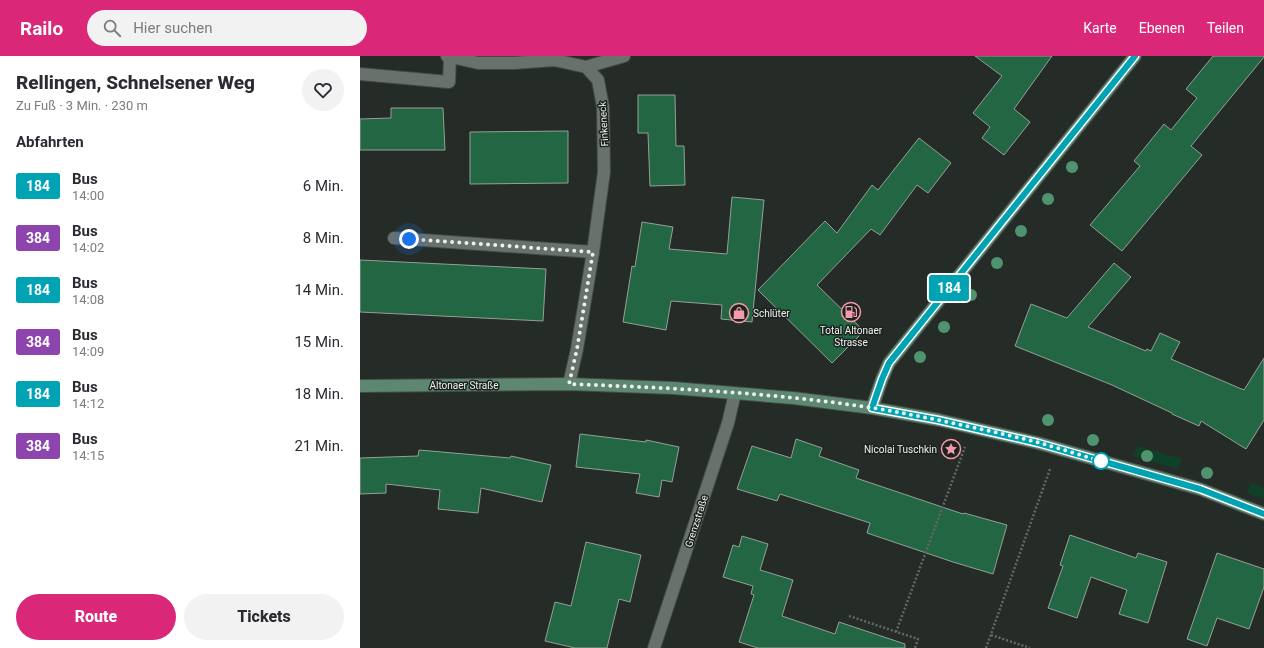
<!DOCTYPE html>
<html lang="de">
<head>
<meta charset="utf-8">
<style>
	:root { --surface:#fff; --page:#f2f2f3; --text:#2b2b33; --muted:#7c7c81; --accent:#db2777 }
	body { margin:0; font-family:Roboto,sans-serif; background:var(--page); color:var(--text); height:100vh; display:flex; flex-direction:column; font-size:15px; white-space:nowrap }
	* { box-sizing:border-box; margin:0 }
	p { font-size:13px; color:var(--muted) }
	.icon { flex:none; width:22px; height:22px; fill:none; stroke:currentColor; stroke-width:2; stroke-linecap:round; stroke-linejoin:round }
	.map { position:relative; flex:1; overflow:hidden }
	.panel { display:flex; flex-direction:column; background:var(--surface); width:360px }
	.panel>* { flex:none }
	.badge { padding:0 8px; border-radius:3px; font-size:14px; line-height:26px }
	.you { position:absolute; width:20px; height:20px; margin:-10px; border:3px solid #fff; border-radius:50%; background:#1a73e8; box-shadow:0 0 0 6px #1a73e833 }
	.map>.badge { position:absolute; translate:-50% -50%; box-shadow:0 0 0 2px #fff }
	h2 { padding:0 16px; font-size:15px; line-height:36px }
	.round { display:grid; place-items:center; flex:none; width:42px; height:42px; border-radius:21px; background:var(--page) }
	.head { display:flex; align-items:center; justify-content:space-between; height:68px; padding:0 16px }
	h1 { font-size:19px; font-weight:800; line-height:30px }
	.cta { display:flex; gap:8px; margin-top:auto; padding:8px 16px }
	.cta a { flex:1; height:46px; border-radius:24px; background:var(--accent); color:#fff; font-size:16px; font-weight:800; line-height:46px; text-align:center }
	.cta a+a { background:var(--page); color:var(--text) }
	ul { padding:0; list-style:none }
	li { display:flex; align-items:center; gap:12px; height:52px; padding:0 16px }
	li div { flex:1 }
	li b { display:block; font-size:15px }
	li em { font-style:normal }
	li .badge { min-width:44px; font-weight:700; text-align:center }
	header { display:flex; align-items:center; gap:24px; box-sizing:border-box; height:56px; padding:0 20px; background:var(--accent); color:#fff }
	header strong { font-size:19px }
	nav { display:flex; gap:22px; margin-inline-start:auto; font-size:14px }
	.search { width:280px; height:36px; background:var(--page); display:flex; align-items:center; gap:10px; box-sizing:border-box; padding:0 14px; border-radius:22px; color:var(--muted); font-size:15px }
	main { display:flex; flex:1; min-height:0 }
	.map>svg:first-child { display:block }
	.green { fill:#0f4128 }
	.building { fill:#236643; stroke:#969e99 }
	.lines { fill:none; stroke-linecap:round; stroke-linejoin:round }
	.street-casing { stroke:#434a46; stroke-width:14 }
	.secondary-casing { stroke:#434a46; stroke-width:14 }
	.path { stroke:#626864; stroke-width:2.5; stroke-dasharray:2 2; stroke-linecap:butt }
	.street { stroke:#69716c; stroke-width:12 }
	.secondary { stroke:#5d8771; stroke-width:12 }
	.tree { fill:#50946f }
	.line-casing { stroke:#fff; stroke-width:9 }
	.line { stroke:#00a3b4; stroke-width:6 }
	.walk { stroke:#ecf0ed; stroke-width:4; stroke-dasharray:0 7.2 }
	.stop-dot { fill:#fff; stroke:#00a3b4; stroke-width:2 }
	.labels { text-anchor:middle; stroke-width:3; stroke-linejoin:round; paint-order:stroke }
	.street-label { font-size:10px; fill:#ecf0ed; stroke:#1c221e }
	.poi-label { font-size:10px; fill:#ecf0ed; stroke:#1c221e; text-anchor:start }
</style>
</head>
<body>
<header>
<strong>Railo</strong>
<div class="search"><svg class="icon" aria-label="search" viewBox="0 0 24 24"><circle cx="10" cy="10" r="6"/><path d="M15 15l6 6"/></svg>Hier suchen</div>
<nav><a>Karte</a><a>Ebenen</a><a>Teilen</a></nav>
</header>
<main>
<section class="panel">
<div class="head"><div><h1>Rellingen, Schnelsener Weg</h1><p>Zu Fuß · 3 Min. · 230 m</p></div><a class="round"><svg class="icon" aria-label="heart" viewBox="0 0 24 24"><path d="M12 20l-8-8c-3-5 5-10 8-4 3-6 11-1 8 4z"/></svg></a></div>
<h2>Abfahrten</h2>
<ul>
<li><span class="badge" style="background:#00a3b4;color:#fff">184</span><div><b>Bus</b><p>14:00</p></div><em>6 Min.</em></li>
<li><span class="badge" style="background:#8e44ad;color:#fff">384</span><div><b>Bus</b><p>14:02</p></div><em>8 Min.</em></li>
<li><span class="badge" style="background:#00a3b4;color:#fff">184</span><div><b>Bus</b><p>14:08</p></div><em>14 Min.</em></li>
<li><span class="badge" style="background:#8e44ad;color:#fff">384</span><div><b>Bus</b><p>14:09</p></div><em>15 Min.</em></li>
<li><span class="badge" style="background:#00a3b4;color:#fff">184</span><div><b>Bus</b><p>14:12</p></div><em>18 Min.</em></li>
<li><span class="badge" style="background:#8e44ad;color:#fff">384</span><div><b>Bus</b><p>14:15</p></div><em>21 Min.</em></li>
</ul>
<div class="cta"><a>Route</a><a>Tickets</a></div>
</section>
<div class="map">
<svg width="904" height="592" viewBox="0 0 904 592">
	<rect width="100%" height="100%" fill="#252c28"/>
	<!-- green -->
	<g class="green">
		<polygon points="777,390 822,403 818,413 773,400"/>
		<polygon points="891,427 904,432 904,443 887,437"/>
	</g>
	<!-- building -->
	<g class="building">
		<polygon points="615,0 692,0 654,53 670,66 644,99 622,82 630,71 613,57 642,20"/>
		<polygon points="853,0 904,0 904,1 831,90 842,99 762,195 730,169 780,110 774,105 804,68 811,74 837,42 826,33"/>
		<polygon points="278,39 315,39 316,90 324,90 325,129 290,130 288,77 278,77"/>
		<polygon points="31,52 83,52 85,94 0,94 0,63 31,62"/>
		<polygon points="208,75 208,127 110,128 110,76"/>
		<polygon points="559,82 591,107 568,137 557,129 520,179 511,173 457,229 504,275 472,307 398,234 465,165 477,177 512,129 518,134"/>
		<polygon points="372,141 404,144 392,266 361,263 362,249 311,245 306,274 263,266 272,210 275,211 282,166 313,171 309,193 367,198"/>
		<polygon points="0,204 186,213 183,265 0,256"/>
		<polygon points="754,207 771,221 728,271 786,295 787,293 791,295 800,277 820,286 811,303 884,334 904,302 904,364 886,393 841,365 839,370 812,358 812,357 752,329 655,290 671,248 707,262"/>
		<polygon points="220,378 286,386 286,384 319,391 312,426 302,424 299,441 276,437 280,418 216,411"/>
		<polygon points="436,383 462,392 459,400 499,414 496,422 603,458 604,457 647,469 633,518 593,506 507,477 510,467 420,438 417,445 377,433 392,390 431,402"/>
		<polygon points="59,394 150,402 151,400 191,409 182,446 121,432 118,457 78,453 80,434 26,428 26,437 0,438 0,402 58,400"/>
		<polygon points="710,479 776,502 778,497 807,506 788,567 759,558 767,534 731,521 717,562 688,552 703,510 700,509"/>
		<polygon points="382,480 408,488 400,514 433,524 422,560 475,578 479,566 545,588 545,592 398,592 379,586 394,539 391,538 393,530 363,521 373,489 379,491"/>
		<polygon points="226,486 281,499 270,546 259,543 247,592 215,592 185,585 195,546 211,550"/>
		<polygon points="857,497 904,513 904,531 889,573 857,562 847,590 827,583"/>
	</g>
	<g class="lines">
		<!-- street casing -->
		<g class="street-casing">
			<g id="street">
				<polyline points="87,0 118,7 154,7 194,4 226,11 238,24 243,51 244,116 233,196"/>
				<polyline points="226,11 264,0"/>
				<polyline points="0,18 89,26 90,2"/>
				<polyline points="34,182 233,196 217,293 209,328"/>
				<polyline points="294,592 368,367 375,337"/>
			</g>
		</g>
		<!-- secondary casing -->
		<g class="secondary-casing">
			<g id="secondary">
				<polyline points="0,330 209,328 313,332 433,342 512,352 579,364 678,387 840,433 904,458"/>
				<polyline points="512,352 522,323 529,307 775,0"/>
			</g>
		</g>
		<!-- path -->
		<g class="path">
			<polyline points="489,560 558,583 555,592"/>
			<polyline points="536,576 605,391"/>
			<polyline points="631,579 670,592"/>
			<polyline points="626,592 690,413"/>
		</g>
		<!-- street -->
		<use href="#street" class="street"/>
		<!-- secondary -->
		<use href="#secondary" class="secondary"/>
	</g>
	<!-- trees -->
	<g class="tree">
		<circle cx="712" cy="111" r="6"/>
		<circle cx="688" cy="143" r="6"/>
		<circle cx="661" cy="175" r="6"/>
		<circle cx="637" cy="207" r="6"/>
		<circle cx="611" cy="239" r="6"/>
		<circle cx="584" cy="271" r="6"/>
		<circle cx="560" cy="301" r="6"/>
		<circle cx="688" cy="364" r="6"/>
		<circle cx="733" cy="384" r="6"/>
		<circle cx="787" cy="400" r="6"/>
		<circle cx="847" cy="417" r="6"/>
	</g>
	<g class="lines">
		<!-- line casing -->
		<g class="line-casing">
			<polyline id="line" points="775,0 529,307 522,323 512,352 578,364 678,387 840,433 904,458"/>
		</g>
		<!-- line -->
		<use href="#line" class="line"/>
		<!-- walk -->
		<path class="walk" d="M49 183 233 196 217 293 209 328C315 332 421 337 526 354 576 363 627 374 677 386 698 392 720 399 741 405"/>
	</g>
	<!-- icons -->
	<defs>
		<g id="fuel-ring" transform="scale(1)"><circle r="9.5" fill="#1c221e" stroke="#f39aab" stroke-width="1.5"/><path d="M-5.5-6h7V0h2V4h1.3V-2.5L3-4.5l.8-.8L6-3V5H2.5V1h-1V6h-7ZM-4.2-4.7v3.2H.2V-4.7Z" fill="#f39aab"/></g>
		<g id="shop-ring" transform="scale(1)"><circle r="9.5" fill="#1c221e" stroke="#f39aab" stroke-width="1.5"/><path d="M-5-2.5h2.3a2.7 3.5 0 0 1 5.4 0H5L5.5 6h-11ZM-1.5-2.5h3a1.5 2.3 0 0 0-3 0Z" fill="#f39aab"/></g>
		<g id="sight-ring" transform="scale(1)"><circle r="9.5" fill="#1c221e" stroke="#f39aab" stroke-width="1.5"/><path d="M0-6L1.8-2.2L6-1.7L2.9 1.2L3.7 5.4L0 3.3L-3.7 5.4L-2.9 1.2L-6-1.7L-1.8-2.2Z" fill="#f39aab"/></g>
	</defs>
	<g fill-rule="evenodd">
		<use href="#fuel-ring" x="491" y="256"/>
		<use href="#shop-ring" x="379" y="257"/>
		<use href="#sight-ring" x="591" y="393"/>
	</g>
	<!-- markers -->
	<circle class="stop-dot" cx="741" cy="405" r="8"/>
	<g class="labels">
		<!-- street labels -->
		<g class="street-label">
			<text transform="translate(243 68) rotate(-93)" y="4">Finkeneck</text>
			<text x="104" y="333">Altonaer Straße</text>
			<text transform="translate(336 465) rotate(-72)" y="4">Grenzstraße</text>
		</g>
		<!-- poi labels -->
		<g class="poi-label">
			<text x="393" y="261">Schlüter</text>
			<text x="491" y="278" text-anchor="middle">Total Altonaer<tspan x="491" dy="12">Strasse</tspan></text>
			<text x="577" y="397" text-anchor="end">Nicolai Tuschkin</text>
		</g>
	</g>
</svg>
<div class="you" style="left:49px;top:183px"></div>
<b class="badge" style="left:589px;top:232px;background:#00a3b4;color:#fff">184</b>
</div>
</main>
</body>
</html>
